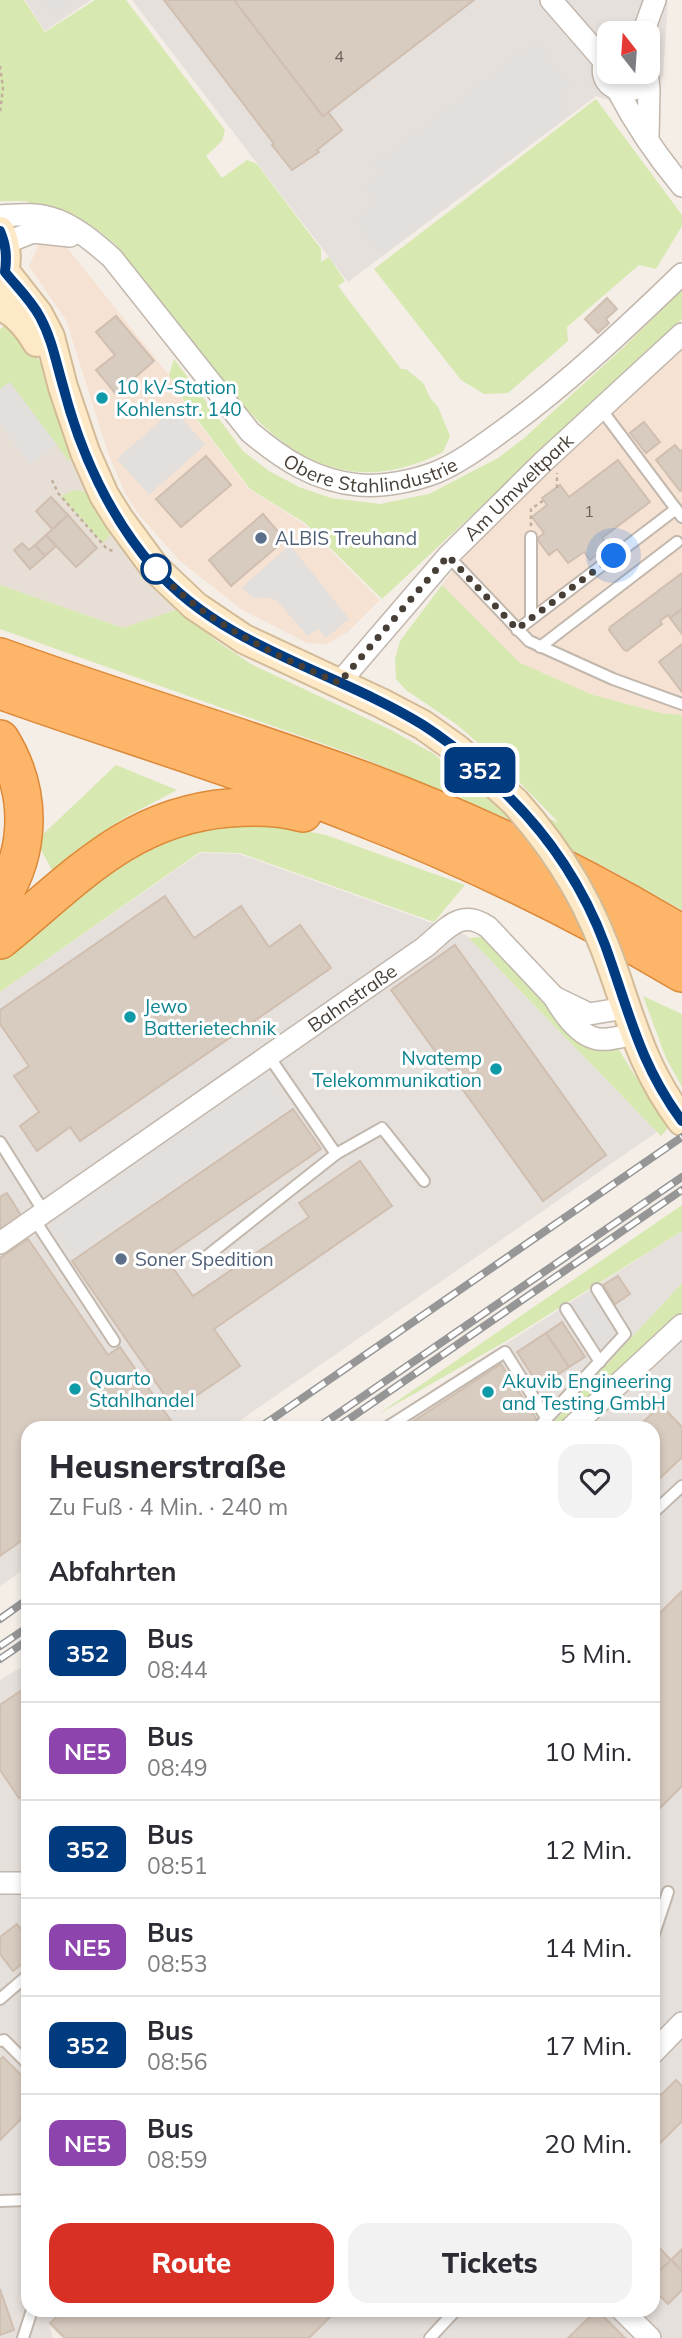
<!DOCTYPE html>
<html lang="de">
<head>
<meta charset="utf-8">
<style>
	:root { --surface:#fff; --page:#f2f2f3; --text:#2b2b33; --muted:#7c7c81; --line:#e1e1e2; --accent:#d93025 }
	body { margin:0; font-family:Mulish,sans-serif; background:var(--page); color:var(--text); height:100vh; display:flex; flex-direction:column; font-size:26px; white-space:nowrap }
	* { box-sizing:border-box; margin:0 }
	p { font-size:23px; color:var(--muted) }
	.icon { flex:none; width:38px; height:38px; fill:none; stroke:currentColor; stroke-width:2; stroke-linecap:round; stroke-linejoin:round }
	.map { position:relative; flex:1; overflow:hidden }
	.sheet { position:absolute; left:21px; top:1421px; width:639px; height:896px; display:flex; flex-direction:column; background:var(--surface); border-radius:21px; box-shadow:0 4px 10px #0003 }
	.sheet>* { flex:none }
	.badge { padding:0 14px; border-radius:10px; font-size:24px; line-height:46px }
	.needle { width:46px; rotate:343deg }
	.fabs { position:absolute; left:597px; top:21px; display:grid; gap:14px }
	.fabs a { display:grid; place-items:center; width:63px; height:63px; border-radius:14px; background:var(--surface); box-shadow:0 4px 10px #0003; font-size:35px }
	.you { position:absolute; width:35px; height:35px; margin:-18px; border:5px solid #fff; border-radius:50%; background:#1a73e8; box-shadow:0 0 0 10px #1a73e833 }
	.map>.badge { position:absolute; translate:-50% -50%; box-shadow:0 0 0 4px #fff }
	h2 { padding:0 28px; font-size:26px; line-height:63px }
	.round { display:grid; place-items:center; flex:none; width:74px; height:74px; border-radius:21px; background:var(--page) }
	.headline { display:flex; align-items:center; justify-content:space-between; height:119px; padding:0 28px }
	h1 { font-size:33px; font-weight:800; line-height:52px }
	.button { display:flex; gap:14px; margin-top:auto; padding:14px 28px }
	.button a { flex:1; height:80px; border-radius:21px; background:var(--accent); color:#fff; font-size:28px; font-weight:800; line-height:80px; text-align:center }
	.button a+a { background:var(--page); color:var(--text) }
	ul { padding:0; list-style:none }
	li { display:flex; align-items:center; gap:21px; height:98px; padding:0 28px; border-top:2px solid var(--line) }
	li div { flex:1 }
	li b { display:block; font-size:26px }
	li em { font-style:normal }
	li .badge { min-width:77px; font-weight:700; text-align:center }
	.map>svg:first-child { display:block }
	.residential { fill:#e7dfd5 }
	.commercial { fill:#f5e2d3 }
	.industrial { fill:#e6e0dc; fill-rule:evenodd }
	.green { fill:#d7e8b0 }
	.parking { fill:#e2dfdc }
	.building { fill:#d8cbc0; stroke:#d0bfb0; stroke-width:2 }
	.lines { fill:none; stroke-linecap:round; stroke-linejoin:round }
	.lane-casing { stroke:#c2b7ad; stroke-width:14 }
	.street-casing { stroke:#c2b7ad; stroke-width:24 }
	.secondary-casing { stroke:#d3bb97; stroke-width:32 }
	.highway-casing { stroke:#dd8938; stroke-width:40 }
	.path { stroke:#c1ae9b; stroke-width:2.5; stroke-dasharray:3.5 3.5; stroke-linecap:butt }
	.lane { stroke:#fff; stroke-width:10 }
	.street { stroke:#fff; stroke-width:21 }
	.secondary { stroke:#fee9c7; stroke-width:28 }
	.highway { stroke:#fdb669; stroke-width:37 }
	.rail-casing { stroke:#969696; stroke-width:8 }
	.rail { stroke:#fff; stroke-width:5; stroke-dasharray:16; stroke-linecap:butt }
	.secondary-bridge-casing { stroke:#d3bb97; stroke-width:32; stroke-linecap:butt }
	.secondary-bridge { stroke:#fee9c7; stroke-width:28 }
	.line-casing { stroke:#fff; stroke-width:16 }
	.line { stroke:#003b80; stroke-width:10 }
	.walk { stroke:#473e36; stroke-width:7; stroke-dasharray:0 12.6 }
	.culture-dot { fill:#0f9aa8; stroke:#fff; stroke-width:2.5 }
	.service-dot { fill:#5c6f8a; stroke:#fff; stroke-width:2.5 }
	.stop-dot { fill:#fff; stroke:#003b80; stroke-width:3.5 }
	.labels { text-anchor:middle; stroke-width:6; stroke-linejoin:round; paint-order:stroke }
	.number-label { font-size:16px; fill:#6b6158 }
	.culture-label { font-size:19px; fill:#0d838f; stroke:#fff; text-anchor:start }
	.street-label { font-size:19px; fill:#473e36; stroke:#fff }
	.service-label { font-size:19px; fill:#4e5e75; stroke:#fff; text-anchor:start }
</style>
</head>
<body>
<div class="map">
<svg width="682" height="2338" viewBox="0 0 682 2338">
	<rect width="100%" height="100%" fill="#f4eee7"/>
	<!-- residential -->
	<polygon class="residential" points="10,382 69,460 72,456 178,609 123,628 0,585 0,389"/>
	<!-- commercial -->
	<g class="commercial">
		<polygon points="39,244 65,245 168,374 186,406 249,489 304,524 380,600 348,632 327,644 307,643 241,609 180,561 140,516 125,493 108,453 66,320 29,266"/>
		<polygon points="682,346 682,715 661,713 593,695 520,663 442,585 463,557 493,526"/>
	</g>
	<!-- industrial -->
	<g class="industrial">
		<polygon points="25,0 91,0 45,31"/>
		<path d="M132 0H668L663 76 652 93 634 102 619 104 596 96 348 282ZM609 33H648V72H609Z"/>
		<polygon points="200,853 239,854 466,935 657,1132 229,1428 28,1428 28,1567 0,1586 0,992"/>
		<polygon points="682,1231 682,1283 548,1428 374,1428"/>
		<polygon points="682,1312 682,2338 62,2338 50,2326 53,2338 0,2338 0,1680 28,1663 28,2310 653,2310 653,1428 556,1428"/>
	</g>
	<!-- green -->
	<g class="green">
		<path d="M0 0H24L45 32 95 0H126L225 130 222 141 206 156 222 178 247 160 257 164 321 249V262L329 257 345 281 338 286 401 369H406L424 384 430 398 438 407 450 436 443 452C321 514 252 422 186 334 163 304 140 274 116 245 102 233 87 221 70 213 57 208 37 210 27 201H0Z"/>
		<polygon points="596,99 682,215 682,226 656,269 639,265 567,327 568,341 508,393 484,394 461,380 374,269"/>
		<polygon points="682,289 682,319 382,599 305,523 250,489 187,406 169,375 174,359 243,451 269,471 299,487 331,498 380,504 429,494 498,458 523,439 624,347"/>
		<path d="M11 321C45 357 58 403 76 448L69 461 46 431 30 437 10 382 0 389V329Z"/>
		<polygon points="75,490 91,493 111,534 103,543 61,496"/>
		<polygon points="0,585 123,628 178,609 218,642 251,664 391,730 434,754 463,778 451,775 559,823 498,760 456,724 406,690 396,679 395,659 400,641 442,585 520,663 593,695 661,713 682,715 682,910 607,868 506,818 360,757 0,629"/>
		<polygon points="116,765 177,790 124,818 52,870 36,841"/>
		<polygon points="260,822 326,835 465,885 434,922 240,853 200,852 0,992 0,959 139,849 203,827"/>
		<polygon points="482,937 575,1036 617,1047 668,1128 661,1136 469,938"/>
		<polygon points="643,996 682,1014 682,1087 666,1058"/>
		<polygon points="682,1205 682,1231 508,1340 377,1415"/>
		<polygon points="682,1283 682,1312 556,1428 548,1428"/>
	</g>
	<!-- parking -->
	<g class="parking">
		<polygon points="38,0 74,0 52,17"/>
		<polygon points="536,39 572,86 563,98 566,118 380,256 353,220 375,203 364,187 379,175 371,165"/>
		<polygon points="10,382 57,445 30,465 0,424 0,389"/>
		<polygon points="174,409 205,445 149,495 117,459"/>
		<polygon points="290,545 349,619 326,638 318,629 308,636 275,599 251,597 242,587"/>
		<polygon points="264,1071 290,1108 73,1258 48,1222"/>
		<polygon points="602,1283 630,1329 591,1353 562,1309"/>
	</g>
	<!-- building -->
	<g class="building">
		<polygon points="164,0 234,0 323,116 328,112 342,130 317,150 319,152 292,170 272,145 274,144"/>
		<polygon points="234,0 474,0 323,116"/>
		<polygon points="607,298 617,309 606,319 609,323 598,333 585,319"/>
		<polygon points="116,316 154,361 116,394 96,370 115,355 96,332"/>
		<polygon points="644,422 660,442 646,453 630,433"/>
		<polygon points="675,445 680,451 682,450 682,490 680,491 656,460"/>
		<polygon points="206,456 231,485 181,527 156,499"/>
		<polygon points="618,460 650,502 602,538 608,546 590,560 584,552 568,563 557,549 549,555 537,539 544,533 532,517 547,505 542,498 560,485 569,497"/>
		<polygon points="51,497 68,515 52,529 36,511"/>
		<polygon points="263,514 285,540 231,586 209,560"/>
		<polygon points="68,515 97,548 76,567 46,535"/>
		<polygon points="46,535 56,546 45,556 35,545"/>
		<polygon points="22,543 29,550 35,545 45,556 30,569 14,550"/>
		<polygon points="682,573 682,609 670,618 668,615 660,621 662,624 627,651 624,650 609,630 610,627"/>
		<polygon points="682,609 682,634 670,618"/>
		<polygon points="682,644 682,692 659,662"/>
		<polygon points="165,896 194,938 241,906 269,947 300,925 331,968 80,1141 70,1127 37,1151 20,1126 39,1112 14,1076 29,1066 0,1024 0,1010"/>
		<polygon points="455,945 606,1155 543,1201 391,990"/>
		<polygon points="293,1109 321,1149 165,1257 193,1296 309,1217 299,1203 360,1161 392,1206 214,1329 240,1366 175,1410 72,1261"/>
		<polygon points="7,1193 22,1217 0,1231 0,1197"/>
		<polygon points="28,1239 108,1355 120,1347 176,1428 28,1428 28,1536 0,1556 0,1258"/>
		<polygon points="618,1276 630,1294 615,1304 603,1285"/>
		<polygon points="562,1322 585,1357 569,1367 546,1333"/>
		<polygon points="546,1333 569,1367 540,1387 517,1352"/>
		<polygon points="501,1364 537,1420 525,1428 403,1428"/>
		<polygon points="661,1405 682,1427 682,1457 653,1485 653,1428 637,1428"/>
		<polygon points="682,1591 682,1786 653,1815 653,1620"/>
		<polygon points="28,1686 28,1792 19,1798 0,1770 0,1705"/>
		<polygon points="28,1915 28,1959 13,1971 0,1954 0,1937 17,1924 21,1929 26,1925 22,1919"/>
		<polygon points="3,2057 28,2082 28,2112 0,2140 0,2060"/>
		<polygon points="676,2080 682,2086 682,2121 653,2150 653,2103"/>
		<polygon points="653,2241 671,2260 653,2277"/>
		<polygon points="682,2249 682,2271 671,2260"/>
		<polygon points="671,2260 682,2271 682,2290 668,2304 653,2289 653,2277"/>
		<polygon points="0,2289 14,2330 0,2335"/>
		<polygon points="64,2310 136,2310 138,2312 140,2310 337,2310 309,2338 65,2338 50,2323"/>
		<polygon points="597,2310 625,2338 568,2338"/>
	</g>
	<g class="lines">
		<!-- lane casing -->
		<g class="lane-casing">
			<g id="lane">
				<polyline points="601,409 682,517"/>
				<polyline points="531,537 531,618"/>
				<polyline points="448,556 529,641 613,679 682,704"/>
				<polyline points="517,630 676,509"/>
				<polyline points="540,647 677,542"/>
				<polyline points="0,1142 44,1212"/>
				<polyline points="336,1154 382,1128 424,1181"/>
				<polyline points="34,1219 114,1341"/>
				<polyline points="202,1260 336,1154 268,1055"/>
				<polyline points="566,1309 600,1362"/>
				<polyline points="386,1428 505,1352 547,1419"/>
				<polyline points="538,1428 625,1334 597,1289"/>
				<polyline points="653,1513 682,1486"/>
				<polyline points="653,1937 668,1892"/>
				<polyline points="0,1999 28,1975"/>
				<polyline points="0,2041 4,2040 28,2064"/>
				<polyline points="0,2201 28,2200"/>
				<polyline points="23,2338 32,2310"/>
				<polyline points="430,2338 456,2310"/>
			</g>
		</g>
		<!-- street casing -->
		<g class="street-casing">
			<g id="street">
				<polyline points="551,0 604,61"/>
				<polyline points="643,33 655,0"/>
				<path d="M609 52C595 74 608 95 634 89L646 76"/>
				<polyline points="647,72 649,89 648,138"/>
				<path d="M617 89C635 124 657 156 682 186"/>
				<path id="s1" d="M0 216C17 215 34 213 51 218 73 224 95 243 112 258L250 432C282 459 315 481 359 485 384 487 414 481 437 472 461 462 484 444 505 429 568 383 626 328 682 274"/>
				<polyline points="5,243 33,232 70,236"/>
				<path id="s2" d="M339 683 448 556 542 463 682 334"/>
				<path d="M625 1008 589 1014 554 997C562 1011 577 1033 594 1038 606 1042 622 1036 634 1034"/>
				<path id="s3" d="M0 1243 425 947C447 929 460 908 488 927L554 997"/>
				<polyline points="571,1428 682,1325"/>
				<polyline points="0,1883 28,1883"/>
				<polyline points="653,2053 682,2023"/>
				<polyline points="622,2310 650,2338"/>
			</g>
		</g>
		<!-- secondary casing -->
		<g class="secondary-casing">
			<g id="secondary">
				<path d="M0 231C8 249 8 265 0 283"/>
				<polyline points="5,272 38,314 50,337 63,387 85,452 104,495 119,519 155,568 195,606 244,639 381,703 423,725 458,750 515,802"/>
				<path d="M0 306C17 312 28 327 37 342"/>
				<path d="M615 975C634 1031 646 1073 682 1121"/>
			</g>
		</g>
		<!-- highway casing -->
		<g class="highway-casing">
			<g id="highway">
				<path d="M0 657C121 701 245 737 367 782 476 823 582 874 682 934"/>
				<path d="M0 690C118 732 238 768 354 814 468 858 577 911 682 973"/>
				<path d="M0 739C32 790 32 849 0 900"/>
				<path d="M0 940C73 881 128 816 229 808 254 806 278 806 303 813"/>
			</g>
		</g>
		<!-- path -->
		<g class="path">
			<polyline points="0,66 3,88 0,112"/>
			<polyline points="52,480 58,493 107,549 113,551"/>
			<polyline points="557,488 557,473"/>
			<polyline points="531,526 531,509 544,500"/>
		</g>
		<!-- lane -->
		<use href="#lane" class="lane"/>
		<!-- street -->
		<use href="#street" class="street"/>
		<!-- secondary -->
		<use href="#secondary" class="secondary"/>
		<!-- highway -->
		<use href="#highway" class="highway"/>
		<!-- rail casing -->
		<g class="rail-casing">
			<g id="rail">
				<polyline points="259,1428 682,1137"/>
				<polyline points="317,1428 682,1177"/>
				<polyline points="336,1428 682,1190"/>
				<polyline points="0,1619 28,1599"/>
				<polyline points="0,1646 28,1627"/>
				<polyline points="0,1659 28,1640"/>
			</g>
		</g>
		<!-- rail -->
		<use href="#rail" class="rail"/>
		<!-- secondary-bridge casing -->
		<g class="secondary-bridge-casing">
			<path id="secondary-bridge" d="M515 802C563 856 592 907 615 975"/>
		</g>
		<!-- secondary-bridge -->
		<use href="#secondary-bridge" class="secondary-bridge"/>
	</g>
	<g class="lines">
		<!-- line casing -->
		<g class="line-casing">
			<path id="line" d="M0 231C6 245 7 256 5 272 16 286 31 300 40 317 52 339 56 362 63 386 80 452 110 517 154 568 226 649 334 670 423 725 451 743 478 766 502 790 547 833 583 886 605 945 629 1011 639 1063 682 1121"/>
		</g>
		<!-- line -->
		<use href="#line" class="line"/>
		<!-- walk -->
		<path class="walk" d="M156 569C202 621 273 654 339 683L448 556 517 629 614 556"/>
	</g>
	<!-- markers -->
	<g class="culture-dot">
		<circle cx="102" cy="398" r="7"/>
		<circle cx="130" cy="1017" r="7"/>
		<circle cx="496" cy="1069" r="7"/>
		<circle cx="75" cy="1389" r="7"/>
		<circle cx="488" cy="1392" r="7"/>
	</g>
	<g class="service-dot">
		<circle cx="261" cy="538" r="7"/>
		<circle cx="121" cy="1259" r="7"/>
	</g>
	<circle class="stop-dot" cx="156" cy="569" r="14"/>
	<g class="labels">
		<!-- number labels -->
		<g class="number-label">
			<text x="339" y="62">4</text>
			<text x="589" y="517">1</text>
		</g>
		<!-- culture labels -->
		<g class="culture-label">
			<text x="116" y="394">10 kV-Station<tspan x="116" dy="22">Kohlenstr. 140</tspan></text>
			<text x="144" y="1013">Jewo<tspan x="144" dy="22">Batterietechnik</tspan></text>
			<text x="482" y="1065" text-anchor="end">Nvatemp<tspan x="482" dy="22">Telekommunikation</tspan></text>
			<text x="89" y="1385">Quarto<tspan x="89" dy="22">Stahlhandel</tspan></text>
			<text x="502" y="1388">Akuvib Engineering<tspan x="502" dy="22">and Testing GmbH</tspan></text>
		</g>
		<!-- street labels -->
		<g class="street-label">
			<text dy="7" stroke="none"><textPath href="#s1" startOffset="481">Obere Stahlindustrie</textPath></text>
			<text dy="7" stroke="none"><textPath href="#s2" startOffset="266">Am Umweltpark</textPath></text>
			<text dy="7" stroke="none"><textPath href="#s3" startOffset="429">Bahnstraße</textPath></text>
		</g>
		<!-- service labels -->
		<g class="service-label">
			<text x="275" y="545">ALBIS Treuhand</text>
			<text x="135" y="1266">Soner Spedition</text>
		</g>
	</g>
</svg>
<div class="fabs">
<a><svg class="needle" viewBox="-14 -14 28 28"><path d="M0-13l5 13h-10z" fill="#e53935"/><path d="M0 13l5-13h-10z" fill="#7c7c81"/></svg></a>
</div>
<div class="you" style="left:614px;top:556px"></div>
<b class="badge" style="left:480px;top:770px;background:#003b80;color:#fff">352</b>
<section class="sheet">
<div class="headline"><div><h1>Heusnerstraße</h1><p>Zu Fuß · 4 Min. · 240 m</p></div><a class="round"><svg class="icon" aria-label="heart" viewBox="0 0 24 24"><path d="M12 20l-8-8c-3-5 5-10 8-4 3-6 11-1 8 4z"/></svg></a></div>
<h2>Abfahrten</h2>
<ul>
<li><span class="badge" style="background:#003b80;color:#fff">352</span><div><b>Bus</b><p>08:44</p></div><em>5 Min.</em></li>
<li><span class="badge" style="background:#8e44ad;color:#fff">NE5</span><div><b>Bus</b><p>08:49</p></div><em>10 Min.</em></li>
<li><span class="badge" style="background:#003b80;color:#fff">352</span><div><b>Bus</b><p>08:51</p></div><em>12 Min.</em></li>
<li><span class="badge" style="background:#8e44ad;color:#fff">NE5</span><div><b>Bus</b><p>08:53</p></div><em>14 Min.</em></li>
<li><span class="badge" style="background:#003b80;color:#fff">352</span><div><b>Bus</b><p>08:56</p></div><em>17 Min.</em></li>
<li><span class="badge" style="background:#8e44ad;color:#fff">NE5</span><div><b>Bus</b><p>08:59</p></div><em>20 Min.</em></li>
</ul>
<div class="button"><a>Route</a><a>Tickets</a></div>
</section>
</div>
</body>
</html>
